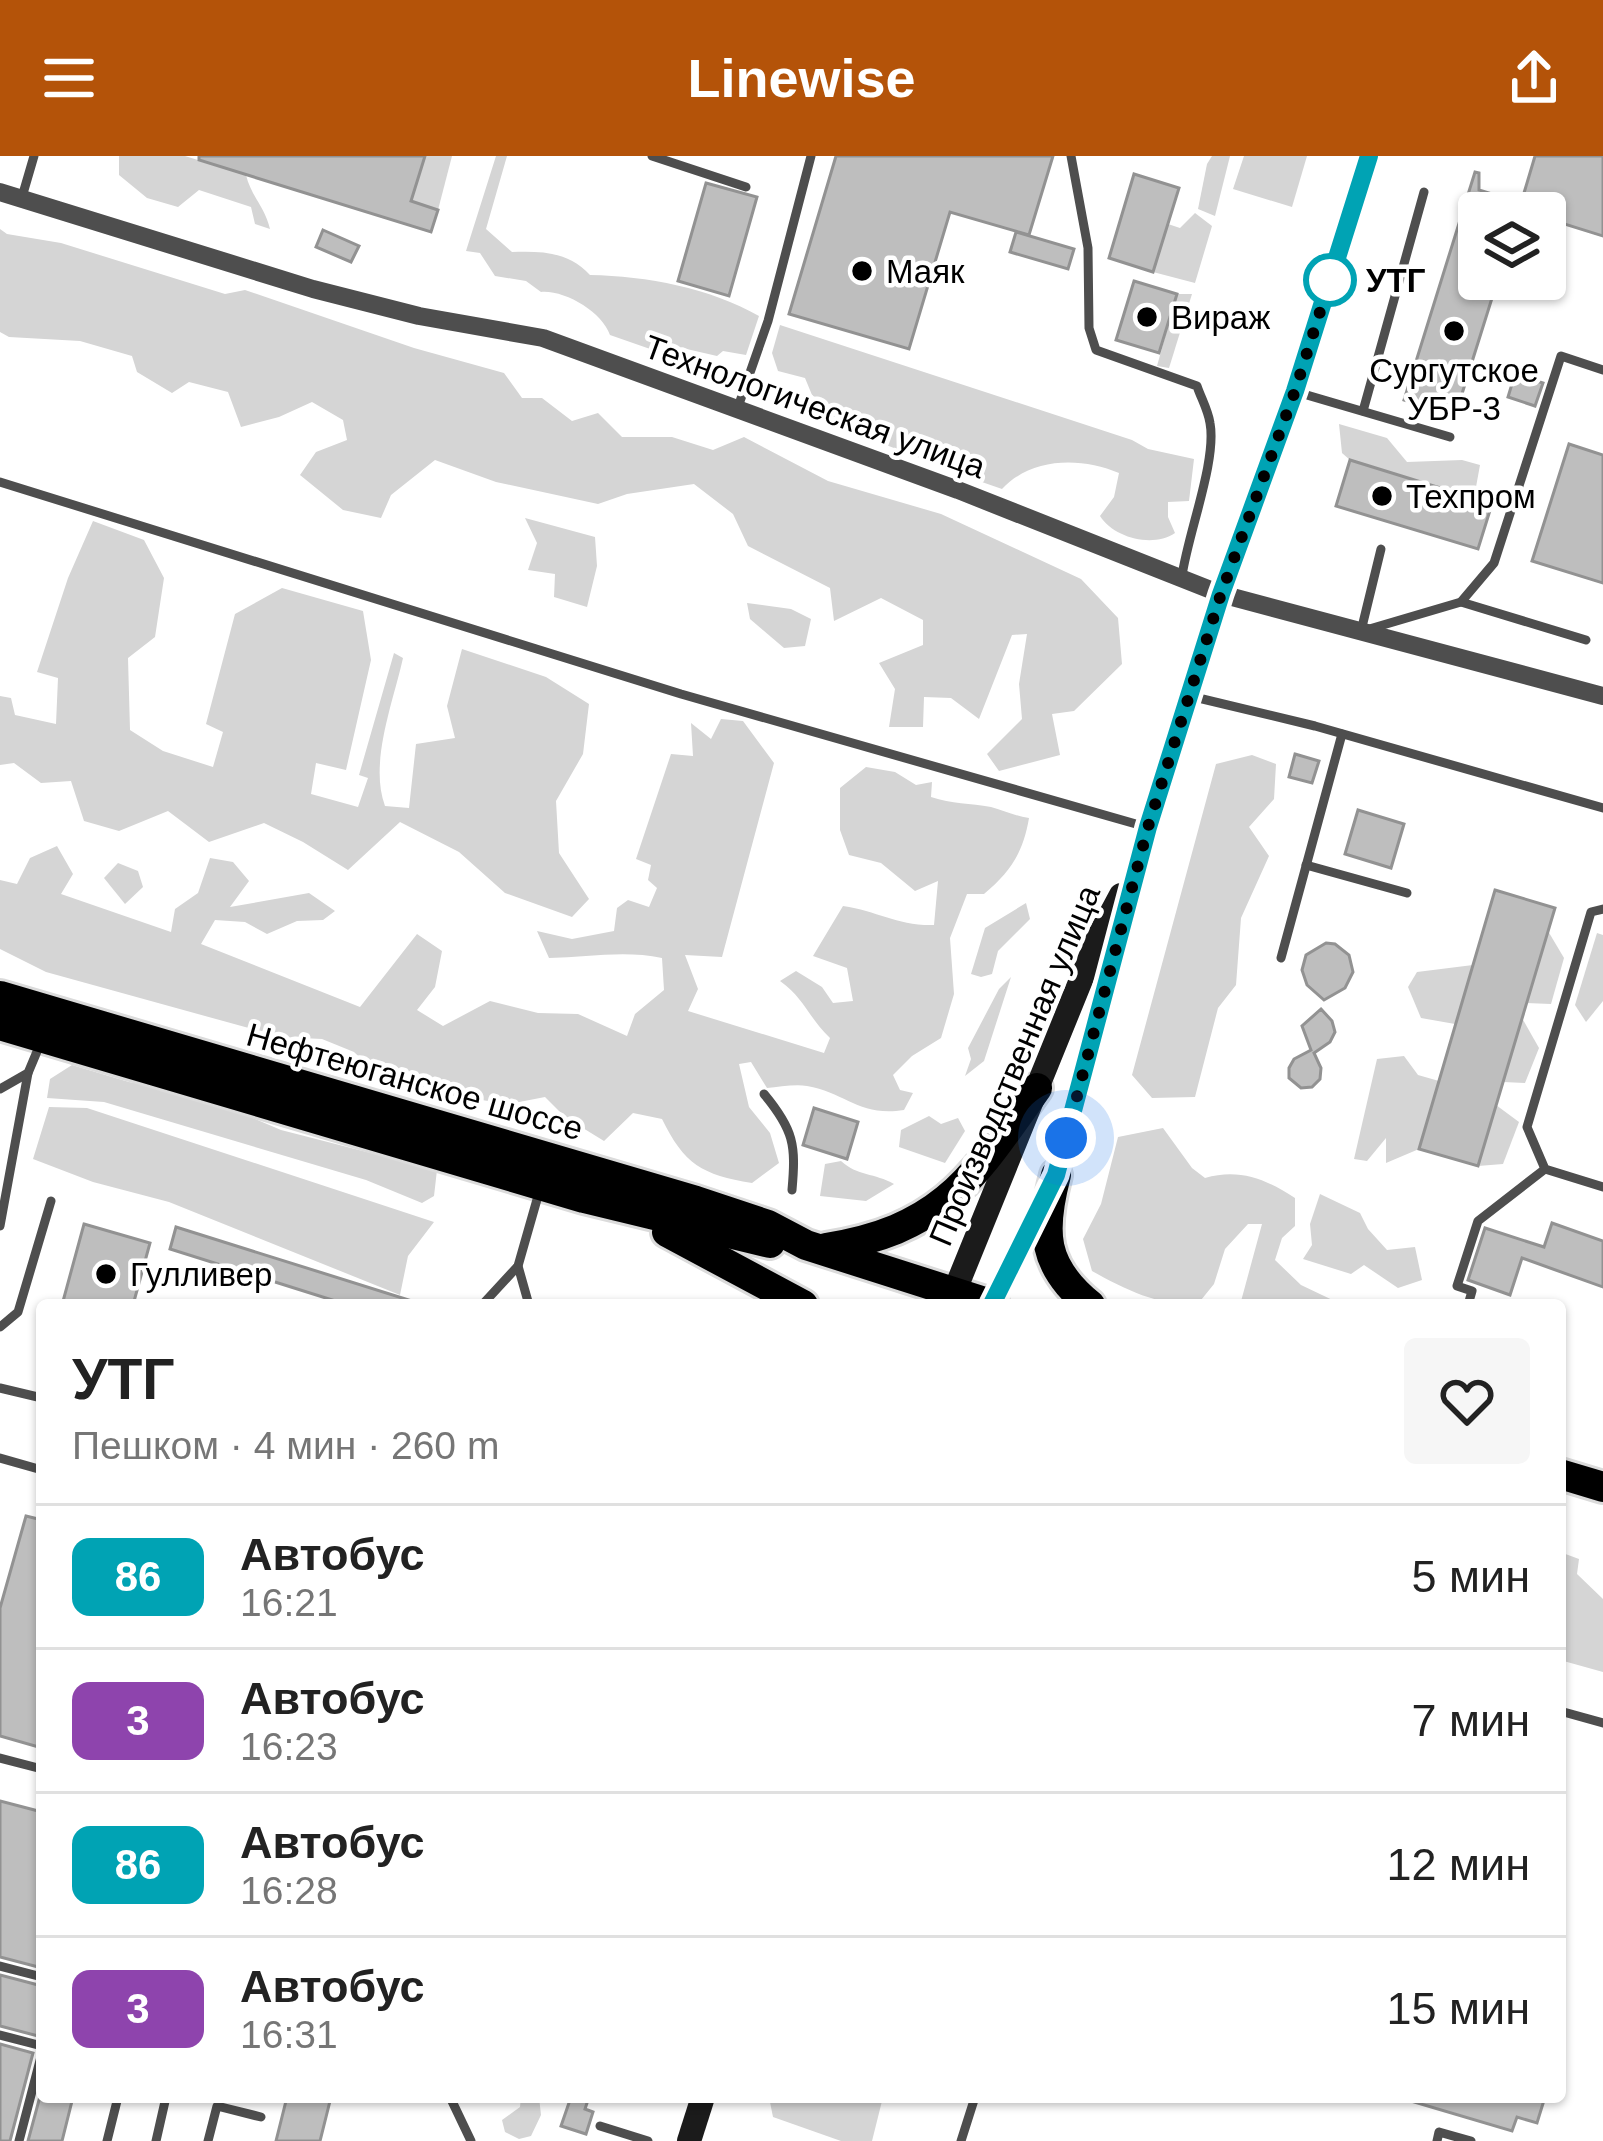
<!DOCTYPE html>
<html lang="ru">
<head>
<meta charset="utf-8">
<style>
	:root { --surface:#fff; --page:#f6f6f6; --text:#222; --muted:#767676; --line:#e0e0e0; --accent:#b45309 }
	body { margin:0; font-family:Helvetica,sans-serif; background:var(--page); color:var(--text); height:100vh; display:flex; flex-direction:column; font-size:45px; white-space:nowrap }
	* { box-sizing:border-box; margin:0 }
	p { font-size:39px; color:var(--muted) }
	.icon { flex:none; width:66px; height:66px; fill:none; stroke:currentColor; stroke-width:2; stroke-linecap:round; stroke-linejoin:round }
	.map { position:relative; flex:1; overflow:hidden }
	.drawer { position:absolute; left:36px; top:1143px; width:1530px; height:804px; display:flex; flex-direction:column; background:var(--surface); border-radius:12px; box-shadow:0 3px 9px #0004 }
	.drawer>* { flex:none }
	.badge { padding:0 24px; border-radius:18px; font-size:42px; line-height:78px }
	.fabs { position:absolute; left:1458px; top:36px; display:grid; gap:24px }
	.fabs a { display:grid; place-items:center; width:108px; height:108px; border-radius:12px; background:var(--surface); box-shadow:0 3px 9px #0004; font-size:60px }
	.you { position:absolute; width:60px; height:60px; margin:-30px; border:9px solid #fff; border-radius:50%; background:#1a73e8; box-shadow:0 0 0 18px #1a73e833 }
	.map>.badge { position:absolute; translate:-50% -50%; box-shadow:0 0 0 6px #fff }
	.round { display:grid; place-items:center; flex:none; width:126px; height:126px; border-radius:12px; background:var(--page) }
	.headline { display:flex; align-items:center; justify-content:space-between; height:204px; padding:0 36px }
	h1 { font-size:57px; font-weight:700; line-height:90px }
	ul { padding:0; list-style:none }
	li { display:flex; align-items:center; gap:36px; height:144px; padding:0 36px; border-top:3px solid var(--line) }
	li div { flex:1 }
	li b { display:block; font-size:45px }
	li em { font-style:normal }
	li .badge { min-width:132px; font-weight:700; text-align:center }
	header { display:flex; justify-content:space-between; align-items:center; height:156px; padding:0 36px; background:var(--accent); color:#fff; font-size:54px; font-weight:700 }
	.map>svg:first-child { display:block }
	.green { fill:#d5d5d5 }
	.building { fill:#bebebe; stroke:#929292; stroke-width:3 }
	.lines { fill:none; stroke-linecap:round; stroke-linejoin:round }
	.primary-casing { stroke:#dbdbdb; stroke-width:36 }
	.lane { stroke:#4e4e4e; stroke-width:9 }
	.street { stroke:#4e4e4e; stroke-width:18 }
	.secondary { stroke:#1b1b1b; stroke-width:24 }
	.primary { stroke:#000; stroke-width:30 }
	.line-casing { stroke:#fff; stroke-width:27 }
	.line { stroke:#00a3b4; stroke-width:18 }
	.walk { stroke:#000; stroke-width:12; stroke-dasharray:0 21.6 }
	.poi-dot { fill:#000; stroke:#fff; stroke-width:4.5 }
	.stop-dot { fill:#fff; stroke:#00a3b4; stroke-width:6 }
	.labels { text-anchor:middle; stroke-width:9; stroke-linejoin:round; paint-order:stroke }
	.poi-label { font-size:33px; fill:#000; stroke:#fff; text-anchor:start }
	.stop-label { font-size:33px; font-weight:bold; fill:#000; stroke:#fff; text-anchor:start }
	.street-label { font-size:33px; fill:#000; stroke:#fff }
</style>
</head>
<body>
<header><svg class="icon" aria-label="menu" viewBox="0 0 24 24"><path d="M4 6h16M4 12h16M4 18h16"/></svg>Linewise<svg class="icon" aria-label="share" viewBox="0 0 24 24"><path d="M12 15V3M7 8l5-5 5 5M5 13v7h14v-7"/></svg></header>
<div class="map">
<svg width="1603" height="1985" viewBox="0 0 1603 1985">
	<rect width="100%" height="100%" fill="#fff"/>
	<!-- green -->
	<g class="green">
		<path d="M185 0 246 19C251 40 265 51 270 73L255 68 251 51 199 34 178 51 147 42 119 19V0Z"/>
		<polygon points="425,0 452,0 438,54 411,45"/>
		<path d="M496 0H507L486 73 512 96C543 95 569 96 590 119 647 120 710 132 759 160L746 199 723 195 717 200 665 188 653 194 610 179C602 156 565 134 541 136L526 125 495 120 480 97 466 95Z"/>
		<polygon points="1212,0 1230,0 1215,60 1198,53 1207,8"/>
		<polygon points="1244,0 1307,0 1292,51 1233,33"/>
		<polygon points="1195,57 1212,70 1195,127 1153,116 1168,68 1180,72"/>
		<polygon points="0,73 7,78 61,87 225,138 245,134 414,192 504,217 522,242 542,242 572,265 598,257 622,281 672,281 713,294 744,281 828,325 941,358 1081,423 1118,462 1122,508 1074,555 1052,558 1060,599 999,615 987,598 1022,563 1019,528 1027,478 1012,479 979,563 951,542 924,541 923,571 889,571 895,533 879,507 923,489 923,464 881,442 834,465 830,432 748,390 733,358 694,328 627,338 598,348 496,326 435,304 391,339 381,362 343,354 300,319 316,296 347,284 343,264 312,246 279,261 241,271 228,236 189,226 172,237 137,216 132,200 80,185 9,181 0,176"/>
		<polygon points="1177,138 1192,138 1169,212 1157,210"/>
		<path d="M780 169 1132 284 1148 293 1194 303 1189 345 1168 346V361L1175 377C1153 392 1114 382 1100 360L1114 341 1119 317C1081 301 1032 301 1002 333L979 325 973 307 964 319 829 267 827 250 812 239 805 222 778 215 772 197Z"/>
		<polygon points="1339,268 1387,282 1407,306 1462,304 1480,309 1474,342 1350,304 1342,297"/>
		<polygon points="525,362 595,381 597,410 587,451 554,441 555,418 528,414 537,387"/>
		<path d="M93 365 144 384 164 422 155 481 128 502 130 574 163 595 213 611 223 576 206 568 235 458 282 432 363 455 371 504 346 614 316 607 311 638 358 651 368 622 359 619 394 497 403 502C393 547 369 607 385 650L409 652 416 588 455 582 447 550 462 493 546 521 589 548 583 598 556 645 559 697 589 743 572 761 505 737 459 696 400 666 348 714 303 686 264 667 209 686 168 655 119 675 84 665 71 625 41 627 14 607 0 609V540L11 542 15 559 56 568 58 522 37 516 68 422Z"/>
		<polygon points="747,447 791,453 811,463 805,490 784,492 750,463"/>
		<path d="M721 563 743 565 774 607 722 801 685 799 698 833 688 855 824 897 830 882C808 861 805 843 780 825L796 815 822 831 833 847 853 845 847 812 813 800 843 750C878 755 897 770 934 769L938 725 915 735 881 707 849 699 840 674V632L866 611 895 616 916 629 932 626 931 641C952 648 970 647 991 651 1003 654 1015 660 1029 662 1023 697 1011 715 984 738H967L950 782 954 838 941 882 912 900 893 919 900 934 913 937 904 954C860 961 846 937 807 930 795 928 779 931 767 932L751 906 739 908 749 951 770 977 779 1007 752 1027C702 1019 684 1008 662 963L633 957 604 985 565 961 545 941 509 948 454 940 376 917 354 896 322 883 281 881 46 816 0 793V724L17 728 30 702 57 690 73 718 61 738 171 776 175 753 198 737 210 702 233 706 249 725 230 751 309 737 335 755 323 764 297 765 267 778 245 766 215 764 201 788 360 851 417 778 442 795 435 831 417 854 443 870 490 845 538 857 578 858 627 880 635 858 664 834 662 802C626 794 587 801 549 802L537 775 572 783 614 775 617 752 628 744 649 751 657 732 648 724 651 709 636 703 671 598 693 600 691 567 711 583Z"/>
		<polygon points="1252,599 1276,608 1274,643 1249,671 1269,700 1241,762 1236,829 1218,852 1195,941 1152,942 1132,919 1216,608"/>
		<polygon points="118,707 138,715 143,731 125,748 104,722"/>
		<polygon points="1026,747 1030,763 998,795 992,818 981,821 971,818 985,772"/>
		<polygon points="1548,775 1564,802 1551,848 1526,847"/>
		<polygon points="1597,777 1603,779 1603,845 1586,866 1575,849"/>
		<polygon points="1473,809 1455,868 1421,862 1408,831 1417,816"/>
		<polygon points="1011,821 984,905 965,920 971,903 968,892 999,833"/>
		<polygon points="1522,862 1539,892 1525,927 1503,926"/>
		<polygon points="1404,900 1418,919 1439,925 1419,993 1386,1007 1386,982 1367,1005 1354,1003 1377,903"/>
		<polygon points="72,909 129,926 198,939 281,974 437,1014 434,1040 422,1047 366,1024 104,946 47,942 50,923"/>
		<polygon points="1496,949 1519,966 1503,1008 1478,1010"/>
		<polygon points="49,951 87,952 434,1066 408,1100 400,1139 169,1046 93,1026 33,1003"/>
		<polygon points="929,960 941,968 958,962 965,975 945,1007 899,991 901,974"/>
		<path d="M1163 972 1192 1012 1205 1022C1239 1012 1266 1023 1295 1042V1070L1282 1082 1275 1104 1301 1129 1343 1149H1240L1262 1068H1248L1225 1093 1214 1128 1197 1149C1157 1149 1126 1134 1092 1115L1083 1083 1101 1048 1118 981Z"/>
		<path d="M841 1005C857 1020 875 1017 894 1028L866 1045 820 1040 825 1008Z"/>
		<polygon points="1320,1038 1360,1057 1368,1073 1387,1094 1415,1091 1422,1124 1398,1132 1364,1109 1351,1118 1303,1103 1312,1089 1310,1068"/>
		<polygon points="1560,1396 1579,1403 1577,1418 1603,1443 1603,1516 1560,1504"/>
		<polygon points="521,1941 539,1941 541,1959 531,1980 519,1983 505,1976 502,1964 520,1951"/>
		<polygon points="769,1941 883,1941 872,1985 841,1985 773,1961"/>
	</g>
	<!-- building -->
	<g class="building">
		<polygon points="199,0 425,0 411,45 438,54 431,76 199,4"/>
		<polygon points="836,0 1053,0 1029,79 950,56 909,193 789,158"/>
		<polygon points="1535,0 1603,0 1603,80 1545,62 1545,57 1479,57 1479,123 1498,123 1455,260 1404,244 1475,16 1479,17 1479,34 1521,47"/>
		<polygon points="1134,18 1179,32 1153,116 1109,102"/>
		<polygon points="706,27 757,41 729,140 678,125"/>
		<polygon points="323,74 359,90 351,106 316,91"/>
		<polygon points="1016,76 1074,93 1068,113 1010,96"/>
		<polygon points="1134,125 1177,138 1159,197 1116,184"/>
		<polygon points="1515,218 1543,227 1535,250 1508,241"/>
		<polygon points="1569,288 1603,299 1603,427 1532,405"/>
		<polygon points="1350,304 1492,348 1478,393 1336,350"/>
		<polygon points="1295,598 1319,605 1312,627 1289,621"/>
		<polygon points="1358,654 1404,668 1391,712 1345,698"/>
		<polygon points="1495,734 1555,752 1478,1010 1419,993"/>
		<polygon points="1326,787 1335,788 1349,799 1353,816 1345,832 1324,844 1307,829 1302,814 1306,799"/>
		<polygon points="1321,853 1332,865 1335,876 1330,886 1314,897 1321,912 1320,923 1312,931 1301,932 1289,922 1289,912 1294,903 1311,894 1302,870"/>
		<polygon points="814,952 858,966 847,1003 803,989"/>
		<polygon points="1552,1067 1603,1085 1603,1131 1522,1102 1510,1139 1468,1124 1485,1072 1544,1091"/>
		<polygon points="84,1068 150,1087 133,1149 62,1149"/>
		<polygon points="176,1071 412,1145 411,1149 348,1149 170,1093"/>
		<polygon points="26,1360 42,1364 42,1592 0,1580 0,1452"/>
		<polygon points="0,1645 42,1656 42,1812 0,1801"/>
		<polygon points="0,1819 42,1830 42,1881 0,1870"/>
		<polygon points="0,1888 33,1897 10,1985 0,1985"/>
		<polygon points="42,1933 42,1941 73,1941 62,1985 28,1985"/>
		<polygon points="287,1941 331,1941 320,1985 276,1985"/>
		<polygon points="571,1941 589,1941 585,1953 593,1956 586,1978 561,1970"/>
		<polygon points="1415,1941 1545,1941 1537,1967 1517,1961 1512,1975 1414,1946"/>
	</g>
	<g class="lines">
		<!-- primary casing -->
		<g class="primary-casing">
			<g id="primary">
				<polyline points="0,840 696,1045 768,1069 806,1089 994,1149"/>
				<polyline points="0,869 584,1042 770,1087"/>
				<path d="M1056 1019C1041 1076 1042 1110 1090 1149"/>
				<polyline points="667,1076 803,1149"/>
				<path d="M826 1092C944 1073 973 1022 1037 932"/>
				<polyline points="1560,1318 1603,1331"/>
			</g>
		</g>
		<!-- lane -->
		<g class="lane">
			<polyline points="652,0 746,31"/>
			<path d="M1071 0 1088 92 1089 172 1096 194 1197 230C1201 242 1208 254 1210 267 1217 305 1188 377 1182 420"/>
			<polyline points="22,41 34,0"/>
			<polyline points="1300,237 1450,281"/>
			<polyline points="738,251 768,165 811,0"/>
			<polyline points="1363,255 1424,36"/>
			<polyline points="0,326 681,538 1143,670"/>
			<polyline points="1461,446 1586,484"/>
			<polyline points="1366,474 1461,446 1494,407 1561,200 1603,214"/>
			<polyline points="1361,475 1381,393"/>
			<polyline points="1190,540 1315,570 1603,652"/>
			<polyline points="1306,709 1407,737"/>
			<polyline points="1603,753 1591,756 1527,971 1545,1013 1603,1031"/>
			<polyline points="1281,802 1342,578"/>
			<polyline points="0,933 28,917 41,886"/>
			<path d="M764 938C794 974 796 989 792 1034"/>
			<polyline points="0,1070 28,917"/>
			<polyline points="518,1110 529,1149"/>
			<polyline points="482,1149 518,1110 540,1033"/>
			<polyline points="1468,1149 1472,1135 1457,1130 1478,1065 1545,1013"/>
			<polyline points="0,1171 18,1156 51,1045"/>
			<polyline points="0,1232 42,1242"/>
			<polyline points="0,1302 42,1314"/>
			<polyline points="1560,1555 1603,1567"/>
			<polyline points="0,1602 42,1613"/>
			<polyline points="0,1810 42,1821"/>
			<polyline points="0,1879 42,1890"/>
			<polyline points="450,1941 471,1985"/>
			<polyline points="600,1970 648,1985"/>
			<polyline points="19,1985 42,1897"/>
			<polyline points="107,1985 118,1941"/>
			<polyline points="156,1985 166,1941"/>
			<polyline points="208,1985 217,1950 261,1961"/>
			<polyline points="961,1985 975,1941"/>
			<polyline points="1437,1985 1439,1976 1471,1985"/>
		</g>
		<!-- street -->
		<polyline class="street" points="0,36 313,133 419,160 543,182 958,334 1221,438 1603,540"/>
		<!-- secondary -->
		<g class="secondary">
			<polyline points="949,1149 1098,782 1121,739"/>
			<polyline points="992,1149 1056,1019 1148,671 1221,438 1295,235 1369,0"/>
			<polyline points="689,1985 703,1941"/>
		</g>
		<!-- primary -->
		<use href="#primary" class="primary"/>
	</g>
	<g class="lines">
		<!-- line casing -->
		<g class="line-casing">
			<polyline id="line" points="992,1148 1056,1019 1148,671 1221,438 1295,235 1369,0"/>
		</g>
		<!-- line -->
		<use href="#line" class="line"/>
		<!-- walk -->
		<polyline class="walk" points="1066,982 1148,671 1221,438 1295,235 1330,124"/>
	</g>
	<!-- markers -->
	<g class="poi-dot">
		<circle cx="862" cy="115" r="12"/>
		<circle cx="1147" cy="161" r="12"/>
		<circle cx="1454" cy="175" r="12"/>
		<circle cx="1382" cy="340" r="12"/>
		<circle cx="106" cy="1118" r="12"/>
	</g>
	<circle class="stop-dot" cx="1330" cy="124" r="24"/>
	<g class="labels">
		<!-- poi labels -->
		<g class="poi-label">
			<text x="886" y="127">Маяк</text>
			<text x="1171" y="173">Вираж</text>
			<text x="1454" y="226" text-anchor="middle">Сургутское<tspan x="1454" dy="38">УБР-3</tspan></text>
			<text x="1406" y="352">Техпром</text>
			<text x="130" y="1130">Гулливер</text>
		</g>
		<!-- stop labels -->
		<g class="stop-label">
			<text x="1366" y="136">УТГ</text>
		</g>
		<!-- street labels -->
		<g class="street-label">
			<text transform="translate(815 250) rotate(20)" y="12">Технологическая улица</text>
			<text transform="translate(1014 909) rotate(-67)" y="12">Производственная улица</text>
			<text transform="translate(415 925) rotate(16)" y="12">Нефтеюганское шоссе</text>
		</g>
	</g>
</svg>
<div class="fabs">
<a><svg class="icon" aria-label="layers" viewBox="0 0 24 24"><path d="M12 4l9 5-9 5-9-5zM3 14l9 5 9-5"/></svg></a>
</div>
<div class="you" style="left:1066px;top:982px"></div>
<section class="drawer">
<div class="headline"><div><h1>УТГ</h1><p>Пешком · 4 мин · 260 m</p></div><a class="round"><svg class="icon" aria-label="heart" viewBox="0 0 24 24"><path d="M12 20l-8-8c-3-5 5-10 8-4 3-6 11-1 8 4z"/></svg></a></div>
<ul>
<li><span class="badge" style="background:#00a3b4;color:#fff">86</span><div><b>Автобус</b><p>16:21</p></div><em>5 мин</em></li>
<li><span class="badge" style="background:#8e44ad;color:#fff">3</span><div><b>Автобус</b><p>16:23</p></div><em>7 мин</em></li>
<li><span class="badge" style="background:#00a3b4;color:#fff">86</span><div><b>Автобус</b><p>16:28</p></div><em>12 мин</em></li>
<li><span class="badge" style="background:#8e44ad;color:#fff">3</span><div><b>Автобус</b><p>16:31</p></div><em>15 мин</em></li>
</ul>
</section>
</div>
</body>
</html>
